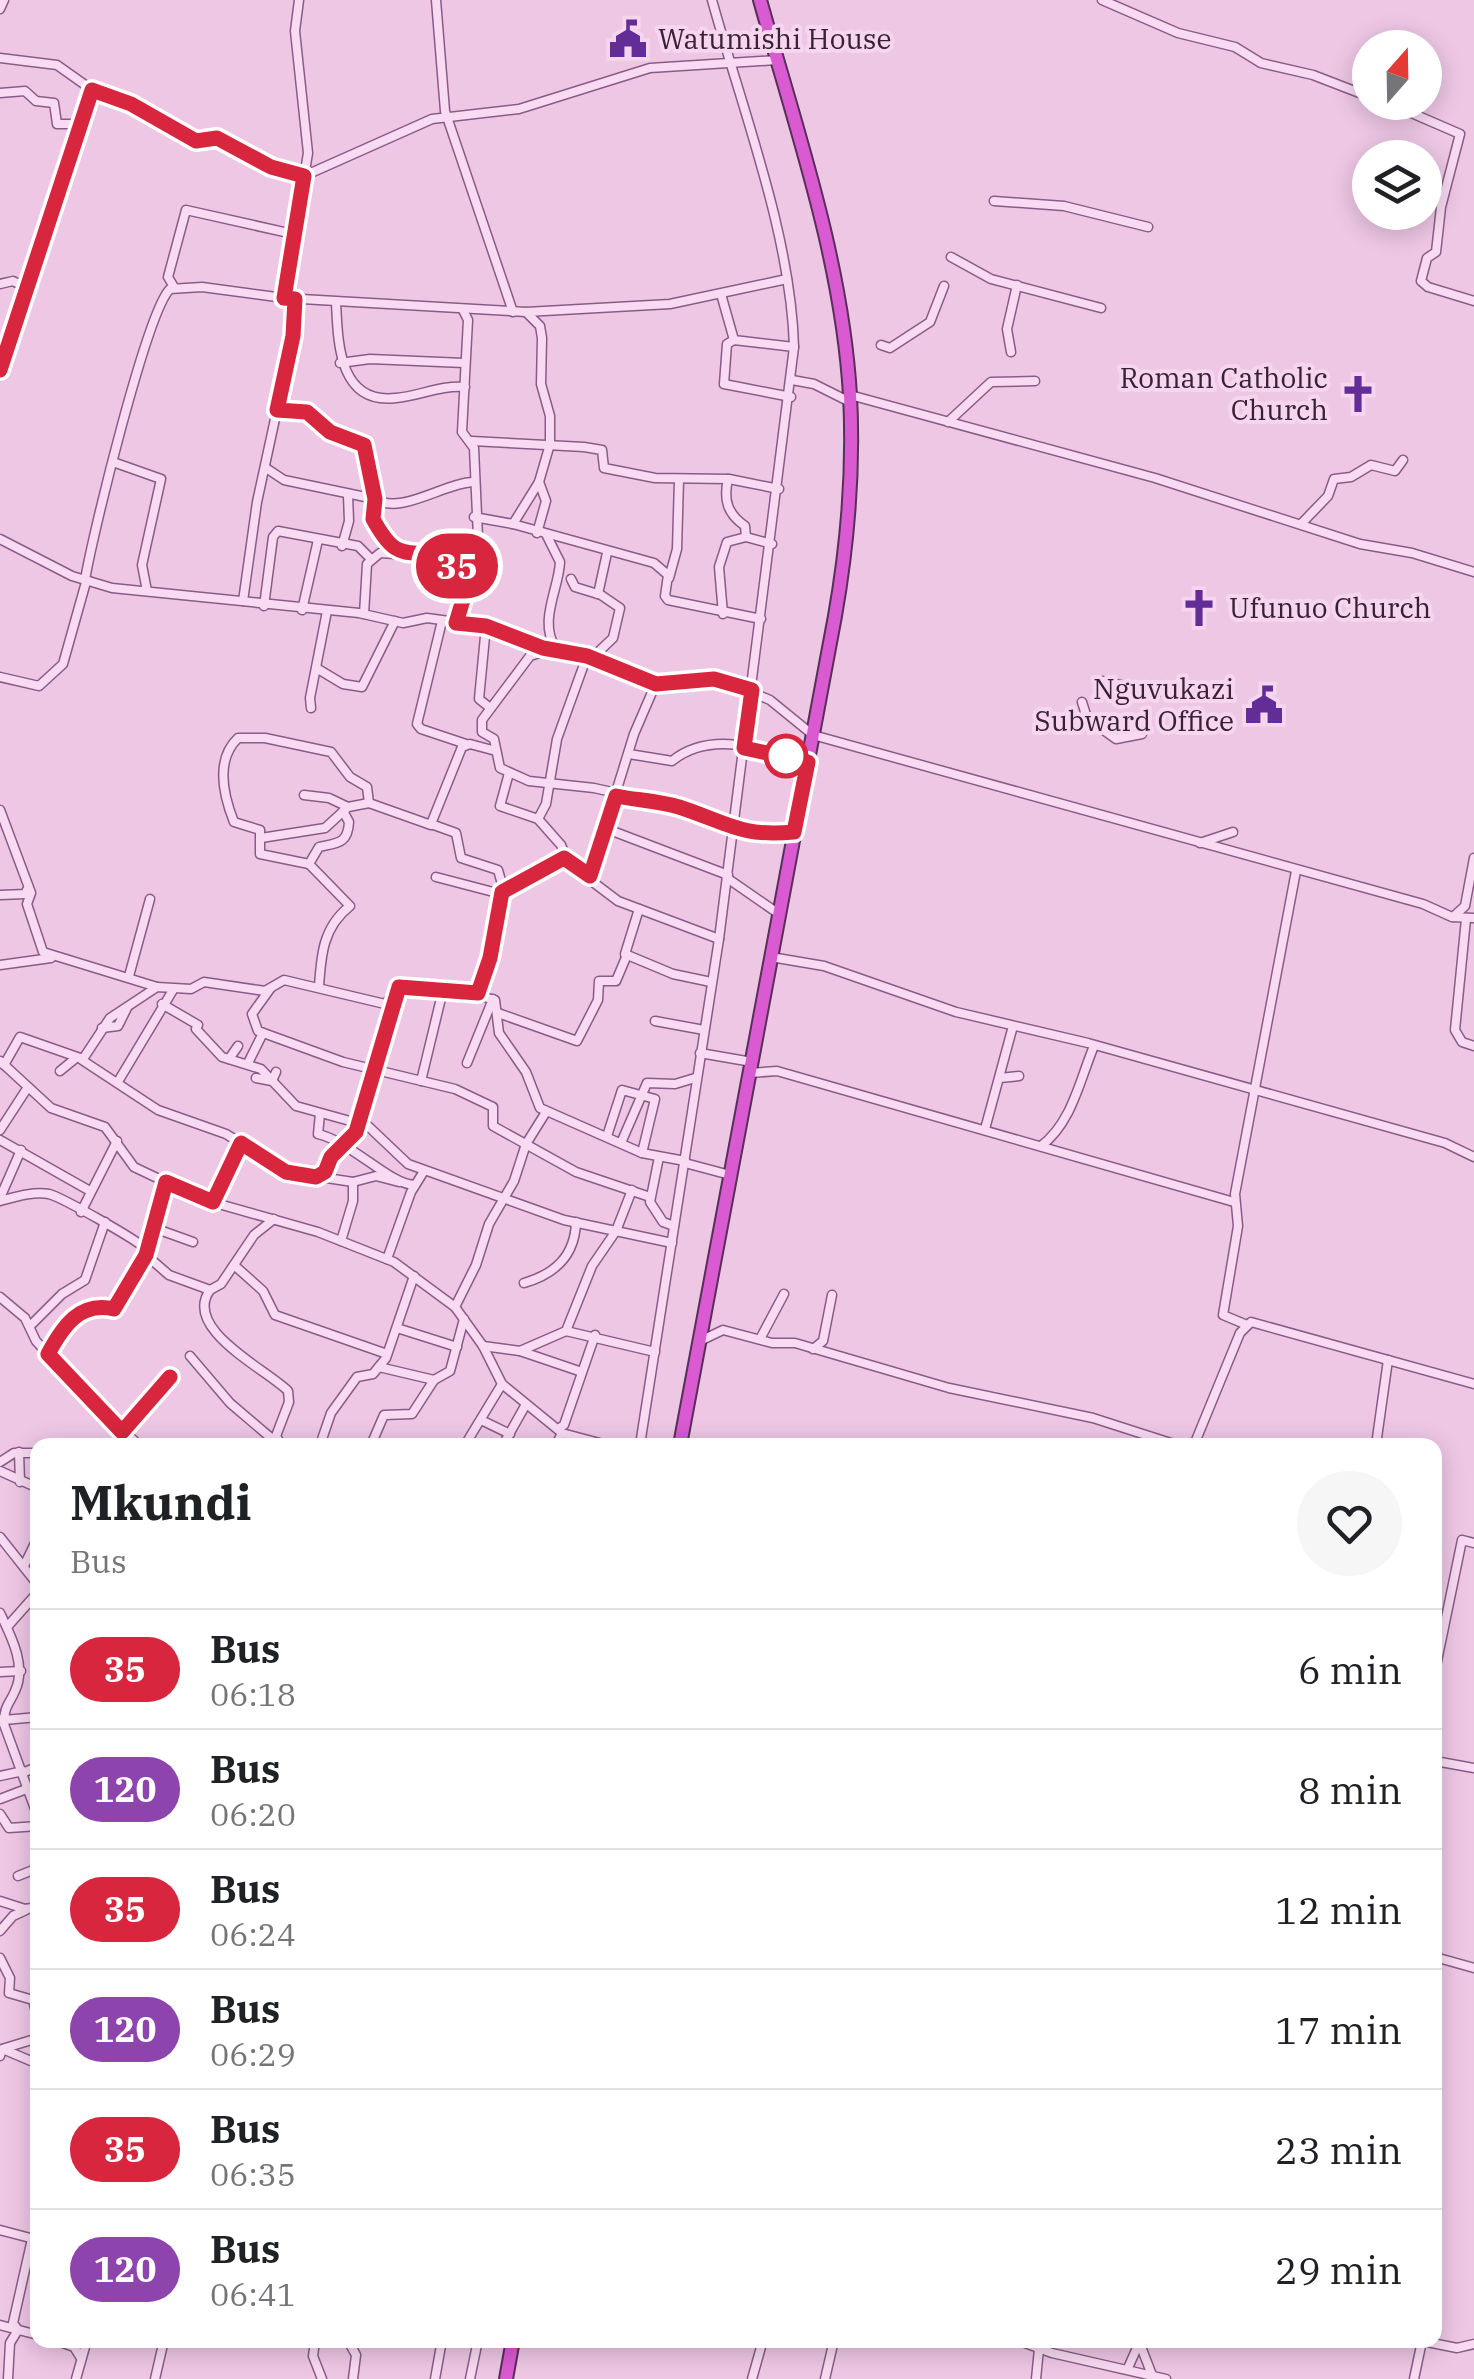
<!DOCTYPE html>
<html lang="en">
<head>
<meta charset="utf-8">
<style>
	:root { --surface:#fff; --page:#f6f6f6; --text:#202124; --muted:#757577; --line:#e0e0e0 }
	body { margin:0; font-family:"IBM Plex Serif",serif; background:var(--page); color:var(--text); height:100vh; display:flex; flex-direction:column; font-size:38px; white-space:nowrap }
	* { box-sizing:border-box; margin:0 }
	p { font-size:32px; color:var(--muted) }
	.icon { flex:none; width:55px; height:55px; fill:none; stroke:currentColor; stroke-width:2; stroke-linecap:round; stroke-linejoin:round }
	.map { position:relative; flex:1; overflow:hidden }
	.drawer { position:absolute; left:30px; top:1438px; width:1412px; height:910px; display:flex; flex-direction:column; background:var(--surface); border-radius:20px; box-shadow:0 5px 25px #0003 }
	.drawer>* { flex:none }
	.badge { padding:0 20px; border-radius:32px; font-size:35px; line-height:65px }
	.needle { width:65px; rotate:20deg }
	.buttons { position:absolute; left:1352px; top:30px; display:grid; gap:20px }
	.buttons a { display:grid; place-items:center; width:90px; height:90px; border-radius:50%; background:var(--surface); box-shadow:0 5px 25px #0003; font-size:50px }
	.map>.badge { position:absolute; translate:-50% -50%; box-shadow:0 0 0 5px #fff }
	.round { display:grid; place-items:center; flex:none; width:105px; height:105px; border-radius:52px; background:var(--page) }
	.summary { display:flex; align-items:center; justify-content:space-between; height:170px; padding:0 40px }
	h1 { font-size:48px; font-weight:700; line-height:75px }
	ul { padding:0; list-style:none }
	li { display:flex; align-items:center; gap:30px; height:120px; padding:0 40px; border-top:2px solid var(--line) }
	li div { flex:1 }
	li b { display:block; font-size:38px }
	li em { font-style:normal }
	li .badge { min-width:110px; font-weight:700; text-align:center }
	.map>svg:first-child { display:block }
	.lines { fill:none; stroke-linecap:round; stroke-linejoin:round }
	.minor-casing { stroke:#895c87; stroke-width:11 }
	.highway-casing { stroke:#563057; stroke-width:16 }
	.minor { stroke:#f8daf2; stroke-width:8 }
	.highway { stroke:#da5ad1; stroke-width:12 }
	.line-casing { stroke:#fff; stroke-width:22 }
	.line { stroke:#d7263d; stroke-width:15 }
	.stop-dot { fill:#fff; stroke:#d7263d; stroke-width:5 }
	.labels { text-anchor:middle; stroke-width:8; stroke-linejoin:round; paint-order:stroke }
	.poi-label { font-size:28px; fill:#392039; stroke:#f5d6ee; text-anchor:start }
</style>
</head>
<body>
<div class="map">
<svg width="1474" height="2379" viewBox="0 0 1474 2379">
	<rect width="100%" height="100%" fill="#eec7e5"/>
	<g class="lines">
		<!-- minor casing -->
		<g class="minor-casing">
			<g id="minor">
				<polyline points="436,0 445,111 513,312"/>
				<polyline points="1102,0 1178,33 1235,47 1261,63 1313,75 1370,97"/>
				<polyline points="0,9 4,0"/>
				<polyline points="0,58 57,65 105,99 131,104 197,141 217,138 271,167 304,176 432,119 519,109 650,68 777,60"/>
				<polyline points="0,93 25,91 36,101 54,103 57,124 81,124"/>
				<polyline points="1386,102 1460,134 1441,207 1436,252 1427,258 1421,281 1428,287 1474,301"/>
				<polyline points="994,201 1064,206 1148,227"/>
				<polyline points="951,257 991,279 1101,308"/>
				<polyline points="0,284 13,281 25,287"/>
				<polyline points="174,287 168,277 186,210 293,234"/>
				<polyline points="721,294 734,340 794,347"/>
				<polyline points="284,298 308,153 295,31 299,0"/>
				<path d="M336 302C338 341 338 405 396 398 420 396 440 385 465 387"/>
				<polyline points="734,340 727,344 724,384 791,397"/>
				<polyline points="881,345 890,348 930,322 944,286"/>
				<polyline points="1011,352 1007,329 1017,285"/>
				<polyline points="340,363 370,359 464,363"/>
				<polyline points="0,370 92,90"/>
				<polyline points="792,380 814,384 850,402"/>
				<polyline points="850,395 1155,478 1360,544 1412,553 1474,572"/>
				<path d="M277 410 307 412 330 432 363 444 374 498C399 517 445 482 474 482"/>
				<polyline points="948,422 991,382 1035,381"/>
				<polyline points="472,441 584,447 602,450 604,468 655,478 729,479 779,489"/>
				<polyline points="113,462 161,479 142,565 147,591"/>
				<path d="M266 468 284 480 375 499C365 522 385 540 402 553"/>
				<path d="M728 479C723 501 728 514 745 526L746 537"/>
				<polyline points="474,517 513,524 654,563 668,575 665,596 668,600 761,619"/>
				<polyline points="513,524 539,482 550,444 550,416 541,384 542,338 540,326 526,312"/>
				<polyline points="1301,524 1328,496 1334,479 1351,477 1371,465 1395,471 1403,460"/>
				<polyline points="537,533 546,501 539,482"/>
				<path d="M547 536 560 562C559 589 537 623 557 650"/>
				<polyline points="0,539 72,576 112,588 359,613 403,623 427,618 486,626 543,647 587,656 656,683 725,681 770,700 813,735 1423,904 1452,917 1473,918"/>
				<polyline points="342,546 349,521 348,495"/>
				<polyline points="669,578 677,549 679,480"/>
				<polyline points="571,579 575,587 601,595 620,608 613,638 592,658"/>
				<path d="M85 580C92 537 147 311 170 289L202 287 284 298 526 312 670 304 787 279"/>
				<polyline points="598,594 607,553"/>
				<polyline points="243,601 257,502 293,336 295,299"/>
				<polyline points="264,606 273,537 278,531 358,546 370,558"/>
				<polyline points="302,610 318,540"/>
				<polyline points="364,614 367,564 380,553 440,557 472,570"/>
				<polyline points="723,614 719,567 727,542 746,537 772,544"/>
				<polyline points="442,621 417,724 421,729 466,744"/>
				<polyline points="455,623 478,537 474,448 462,432 468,320 463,310"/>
				<polyline points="486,626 479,699 489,707"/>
				<polyline points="546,651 530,656 482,720 482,732 494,739 500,768 529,781 594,788 675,806 734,830 773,835 794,832"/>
				<polyline points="318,669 343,684 362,687 395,621"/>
				<polyline points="0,677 39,686 63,664 86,582"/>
				<polyline points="1103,681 1157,693"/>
				<polyline points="1082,702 1087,718 1116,739 1142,734"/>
				<polyline points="311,708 310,698 327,611"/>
				<polyline points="496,751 470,744 462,747 431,824 456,833 461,858 498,870 504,891"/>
				<path d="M629 754 672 761C712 729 763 750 808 762"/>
				<polyline points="509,773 500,806 538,819 561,845 569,864 618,901 719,939"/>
				<polyline points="304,795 329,798 348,807"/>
				<polyline points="0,810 31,893 27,904 43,952 157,987"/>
				<path d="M343 811 349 822C348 844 337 843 319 847L309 864 260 854V830L234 822C224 797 214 761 238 738H265L331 752 350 777 367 787 369 803"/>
				<polyline points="538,819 546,804 557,739 587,656"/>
				<polyline points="607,829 728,875"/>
				<polyline points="261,838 325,828 348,807 369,803 431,825"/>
				<polyline points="1200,843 1233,832"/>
				<path d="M309 864 350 906C323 927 321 955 319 987"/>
				<polyline points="590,876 634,734 656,683"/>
				<polyline points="436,877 501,894"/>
				<polyline points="727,878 779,914"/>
				<polyline points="0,895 25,894 27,890"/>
				<polyline points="639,909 625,954 673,974 711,982"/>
				<polyline points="1453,917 1465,906 1474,858"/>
				<polyline points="1466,919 1455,1030 1462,1042 1474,1046"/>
				<polyline points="771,957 824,966 956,1012 1088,1043 1445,1143 1474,1157"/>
				<polyline points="0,965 51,958"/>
				<polyline points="129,976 150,899"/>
				<polyline points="270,989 252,1014 258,1031 343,1062 455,1089 493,1107 493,1126 576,1172 650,1197"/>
				<polyline points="478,993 497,930 501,894 564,858"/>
				<polyline points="162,1004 198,1025 196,1029 222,1057 261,1069 296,1106 368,1126 408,1164 564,1220 672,1243"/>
				<polyline points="498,1013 577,1041 598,1000 599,981 616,981 627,955"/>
				<polyline points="655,1021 704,1030"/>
				<polyline points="102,1028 118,1026 127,1008"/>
				<polyline points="700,1053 752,1062"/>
				<polyline points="229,1059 238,1046"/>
				<polyline points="82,1060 158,1110 226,1134 287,1172 353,1182 376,1176 399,1182"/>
				<polyline points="0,1061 51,1108 105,1127 134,1167 201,1199 318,1232 394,1262 455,1307 483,1346 502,1384 562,1433"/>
				<polyline points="248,1063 263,1033"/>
				<polyline points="467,1063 493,999"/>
				<polyline points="4,1065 20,1037 83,1059 110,1018 157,987 191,989 204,982 265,991 284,980 385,1004 404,985 455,989 495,1000 499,1033 526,1072 540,1108 642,1153 685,1161"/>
				<polyline points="60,1071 76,1058"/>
				<polyline points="750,1073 777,1071 1234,1202"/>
				<polyline points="256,1078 272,1081 276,1072"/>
				<polyline points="1000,1078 1019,1076"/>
				<polyline points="119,1080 173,990"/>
				<polyline points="421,1081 443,990"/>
				<path d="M320 1114 318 1134C352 1142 390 1185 415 1185"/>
				<polyline points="985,1129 1013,1026"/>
				<polyline points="0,1130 28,1087"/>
				<polyline points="607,1136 622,1090 655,1099 642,1153"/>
				<polyline points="0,1140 90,1191"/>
				<polyline points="621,1143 647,1083 675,1084 695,1078"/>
				<path d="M1041 1146C1072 1123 1080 1079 1094 1046"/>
				<polyline points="659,1157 650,1202 663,1222 674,1226"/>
				<polyline points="685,1163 730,1175"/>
				<polyline points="316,1177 326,1171 331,1157 356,1132 394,1000"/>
				<polyline points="0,1198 21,1150"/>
				<path d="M0 1201C15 1197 34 1191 49 1194 61 1197 140 1241 148 1251"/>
				<polyline points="213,1202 241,1143"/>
				<polyline points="81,1212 117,1141"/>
				<polyline points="154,1228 193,1242"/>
				<polyline points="341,1241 353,1201 353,1182"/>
				<polyline points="146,1255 169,1275 210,1290 221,1284 254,1235 274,1219"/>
				<polyline points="387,1259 411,1192 424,1171"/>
				<polyline points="234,1265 263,1291 275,1315 387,1354"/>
				<path d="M524 1283C555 1274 575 1256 576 1222"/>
				<path d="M210 1290C182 1329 266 1369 288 1391L289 1402 276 1436 281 1445"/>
				<polyline points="0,1297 25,1318 36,1341 94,1404 139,1445"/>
				<polyline points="455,1307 476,1265 489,1224 514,1181 526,1144 546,1112"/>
				<polyline points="31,1325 62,1294 85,1280 105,1222"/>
				<polyline points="1247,1325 1223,1315 1238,1226 1235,1194 1296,871"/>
				<polyline points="397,1328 457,1347"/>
				<polyline points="566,1331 592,1266 616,1231 632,1190"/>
				<polyline points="760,1339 784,1294"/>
				<polyline points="700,1341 723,1330 772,1343 795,1343 949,1388 1093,1418 1177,1445"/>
				<polyline points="483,1346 520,1351 566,1331 655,1352"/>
				<polyline points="813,1349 823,1341 832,1295"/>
				<polyline points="520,1351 579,1371"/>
				<path d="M48 1354C62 1326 80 1300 114 1309L146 1255 166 1182"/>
				<polyline points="190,1356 230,1403 277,1443"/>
				<polyline points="379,1367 434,1380"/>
				<polyline points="481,1420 510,1434"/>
				<polyline points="558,1429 564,1425 595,1335"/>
				<polyline points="122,1432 171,1377"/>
				<polyline points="320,1445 331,1413 357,1377 373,1374 386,1358 414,1276"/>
				<polyline points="371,1445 384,1415 412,1414 434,1380 450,1371 464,1319"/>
				<polyline points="465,1445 502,1384"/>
				<polyline points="503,1445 525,1406"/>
				<polyline points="556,1445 562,1433 607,1445"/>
				<path d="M640 1445 719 939 794 347C791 235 742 109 712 0"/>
				<polyline points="1194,1445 1240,1333 1251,1322 1474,1384"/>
				<polyline points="1376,1445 1388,1360"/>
				<polyline points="19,1452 20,1482"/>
				<polyline points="0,1462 14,1453 38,1453"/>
				<polyline points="0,1471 38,1488"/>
				<polyline points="0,1537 38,1585"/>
				<polyline points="24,1566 38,1537"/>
				<path d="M0 1613C11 1636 27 1666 15 1691 10 1703 5 1705 4 1720L38 1717"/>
				<polyline points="7,1627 38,1592"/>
				<polyline points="1435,1671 1462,1540 1474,1543"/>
				<polyline points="0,1672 21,1671"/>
				<polyline points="2,1719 38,1817"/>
				<polyline points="1435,1761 1474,1768"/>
				<polyline points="23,1773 38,1766"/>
				<polyline points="0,1776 23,1771"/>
				<polyline points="0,1799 29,1788"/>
				<polyline points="0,1814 9,1828 38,1826"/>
				<polyline points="18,1876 38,1868"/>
				<polyline points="0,1901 25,1909 38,1907"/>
				<polyline points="0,1931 13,1916 26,1910"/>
				<polyline points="1435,1957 1474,1968"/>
				<polyline points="0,1958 10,1978 9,1993 33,2000 38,2020"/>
				<polyline points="5,2050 38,2064"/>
				<polyline points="0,2056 2,2049 38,2038"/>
				<polyline points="0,2230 38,2240"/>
				<polyline points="0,2325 38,2335"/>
				<polyline points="55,2340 74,2347 81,2358"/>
				<polyline points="1017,2340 1052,2353 1166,2379"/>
				<polyline points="315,2341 313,2356 322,2379"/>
				<polyline points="1140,2344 1152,2375"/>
				<polyline points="351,2346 356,2355 353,2379"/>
				<polyline points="1128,2368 1140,2341"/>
				<polyline points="8,2379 10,2343 18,2330 13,2323 32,2239"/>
				<polyline points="76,2379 87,2340"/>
				<polyline points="155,2379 164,2340"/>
				<polyline points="435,2379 442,2340"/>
				<polyline points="470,2379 478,2340"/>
				<polyline points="752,2379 763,2340"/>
				<polyline points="825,2379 834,2340"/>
				<polyline points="1036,2379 1039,2349"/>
				<polyline points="1414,2379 1422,2341 1457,2348 1474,2344"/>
			</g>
		</g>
		<!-- highway casing -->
		<g class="highway-casing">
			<g id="highway">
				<path d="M680 1445 835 616C848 542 854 470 850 395 842 260 796 129 760 0"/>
				<polyline points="506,2379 513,2340"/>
			</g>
		</g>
		<!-- minor -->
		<use href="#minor" class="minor"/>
		<!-- highway -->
		<use href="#highway" class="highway"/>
	</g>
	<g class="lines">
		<!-- line casing -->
		<g class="line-casing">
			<path id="line" d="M0 370 92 90 131 104 196 141 217 138 271 167 304 176 284 298 295 299 293 336 277 410 307 412 330 432 364 445 375 499 373 519C397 563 404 548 441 557 452 560 461 568 472 570L456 623 486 626 543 648 587 656 656 684 714 679 752 690 744 748 808 762 794 832C740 837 728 823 679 807 659 801 636 800 616 796L590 876 564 858 502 892 490 958 478 993 399 987 356 1132 331 1157 325 1172 316 1177 286 1172 241 1143 213 1202 166 1182 146 1255 114 1309C80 1301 63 1326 48 1354L122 1432 170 1377"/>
		</g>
		<!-- line -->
		<use href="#line" class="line"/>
	</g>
	<!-- icons -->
	<defs>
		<g id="civic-bare" transform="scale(3)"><path d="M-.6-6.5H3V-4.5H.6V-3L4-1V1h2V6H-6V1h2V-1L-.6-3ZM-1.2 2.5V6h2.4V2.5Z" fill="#632d97" stroke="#f5d6ee" stroke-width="2.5" paint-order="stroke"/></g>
		<g id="church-bare" transform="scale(3)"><path d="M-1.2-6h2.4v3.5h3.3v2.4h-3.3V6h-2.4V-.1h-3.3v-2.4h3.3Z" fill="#632d97" stroke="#f5d6ee" stroke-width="2.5" paint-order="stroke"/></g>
	</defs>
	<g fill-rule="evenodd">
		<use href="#civic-bare" x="628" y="39"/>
		<use href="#church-bare" x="1358" y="394"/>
		<use href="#church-bare" x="1199" y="608"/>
		<use href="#civic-bare" x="1264" y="705"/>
	</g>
	<!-- markers -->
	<circle class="stop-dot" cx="786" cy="756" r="20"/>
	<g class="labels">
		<!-- poi labels -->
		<g class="poi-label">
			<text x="658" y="49">Watumishi House</text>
			<text x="1328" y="388" text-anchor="end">Roman Catholic<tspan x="1328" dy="32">Church</tspan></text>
			<text x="1229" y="618">Ufunuo Church</text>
			<text x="1234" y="699" text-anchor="end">Nguvukazi<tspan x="1234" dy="32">Subward Office</tspan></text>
		</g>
	</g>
</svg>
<div class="buttons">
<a><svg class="needle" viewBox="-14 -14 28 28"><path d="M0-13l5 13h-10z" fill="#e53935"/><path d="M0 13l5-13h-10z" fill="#757577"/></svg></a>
<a><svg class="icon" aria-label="layers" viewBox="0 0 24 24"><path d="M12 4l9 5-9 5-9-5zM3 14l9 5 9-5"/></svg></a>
</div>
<b class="badge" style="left:457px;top:566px;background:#d7263d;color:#fff">35</b>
<section class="drawer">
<div class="summary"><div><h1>Mkundi</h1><p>Bus</p></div><a class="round"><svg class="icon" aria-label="heart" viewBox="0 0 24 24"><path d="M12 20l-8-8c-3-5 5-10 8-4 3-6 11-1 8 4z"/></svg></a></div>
<ul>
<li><span class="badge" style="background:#d7263d;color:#fff">35</span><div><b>Bus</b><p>06:18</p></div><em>6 min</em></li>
<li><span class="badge" style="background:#8e44ad;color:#fff">120</span><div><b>Bus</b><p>06:20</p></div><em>8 min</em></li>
<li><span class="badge" style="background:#d7263d;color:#fff">35</span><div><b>Bus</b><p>06:24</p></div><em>12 min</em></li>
<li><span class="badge" style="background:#8e44ad;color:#fff">120</span><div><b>Bus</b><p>06:29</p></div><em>17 min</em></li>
<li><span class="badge" style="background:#d7263d;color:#fff">35</span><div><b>Bus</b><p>06:35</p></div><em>23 min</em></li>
<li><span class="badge" style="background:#8e44ad;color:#fff">120</span><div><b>Bus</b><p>06:41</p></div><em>29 min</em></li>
</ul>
</section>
</div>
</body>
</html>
